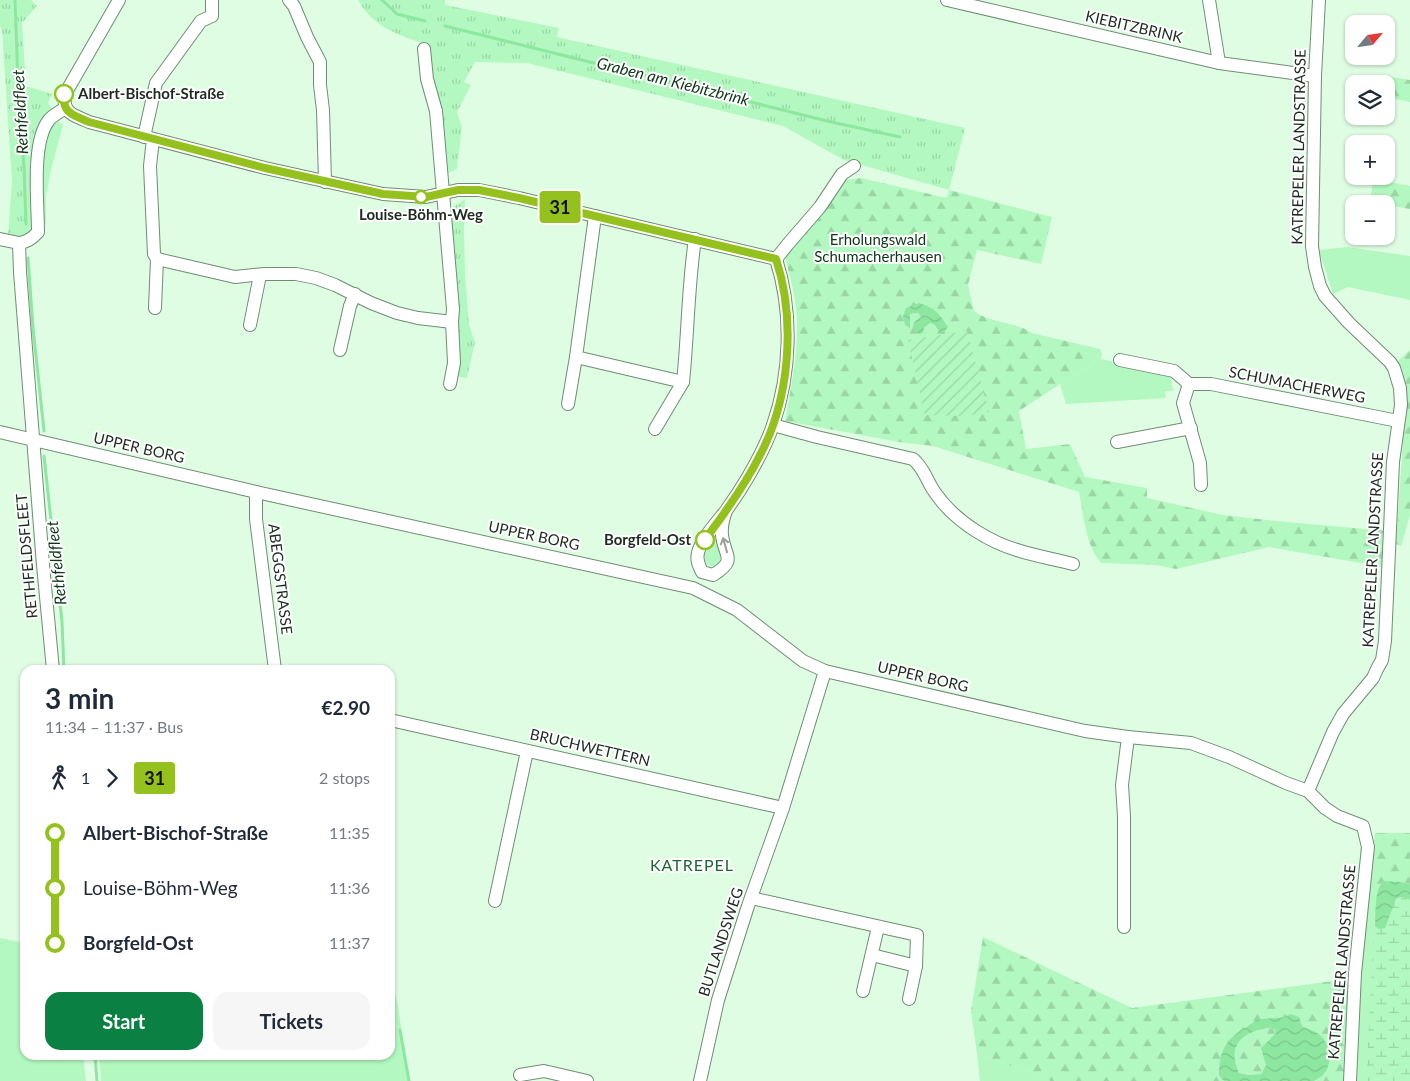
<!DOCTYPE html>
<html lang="en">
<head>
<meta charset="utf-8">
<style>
	:root { --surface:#fff; --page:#f6f6f7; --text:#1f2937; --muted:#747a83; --accent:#0b8043 }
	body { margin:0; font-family:Lato,sans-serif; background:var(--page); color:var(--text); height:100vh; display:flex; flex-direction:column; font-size:19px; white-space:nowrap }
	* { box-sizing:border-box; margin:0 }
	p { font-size:16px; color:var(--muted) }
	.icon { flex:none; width:28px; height:28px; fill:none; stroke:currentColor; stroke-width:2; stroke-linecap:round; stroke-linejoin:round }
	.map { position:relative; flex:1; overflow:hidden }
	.details { position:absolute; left:20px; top:665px; width:375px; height:395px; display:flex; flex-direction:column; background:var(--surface); border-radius:15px; box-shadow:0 1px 4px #0004 }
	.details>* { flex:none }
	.badge { padding:0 10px; border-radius:4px; font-size:18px; line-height:32px }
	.needle { width:32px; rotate:61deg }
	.fabs { position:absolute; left:1345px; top:15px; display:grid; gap:10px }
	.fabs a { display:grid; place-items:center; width:50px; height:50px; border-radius:10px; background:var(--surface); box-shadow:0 1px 4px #0004; font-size:25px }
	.map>.badge { position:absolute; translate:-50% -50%; box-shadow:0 0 0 2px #fff }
	.legs { display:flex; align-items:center; gap:8px; height:55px; padding:0 25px; font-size:16px }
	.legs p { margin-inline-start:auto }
	.summary { display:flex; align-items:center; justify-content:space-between; height:85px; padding:0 25px }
	h1 { font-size:28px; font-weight:700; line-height:38px }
	.primary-button { display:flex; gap:10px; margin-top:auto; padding:10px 25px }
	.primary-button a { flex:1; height:58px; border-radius:15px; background:var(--accent); color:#fff; font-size:20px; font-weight:700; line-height:58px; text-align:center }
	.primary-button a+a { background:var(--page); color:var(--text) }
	ul { padding:0 25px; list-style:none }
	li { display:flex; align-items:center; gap:18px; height:55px; font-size:19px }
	li i { display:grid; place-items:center; width:8px; height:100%; margin:0 6px; background:currentColor }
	li i::after { content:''; width:12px; height:12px; margin:-6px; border:4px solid; border-radius:50%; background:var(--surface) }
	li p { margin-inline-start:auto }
	li:first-child i { background:linear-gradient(#0000 50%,currentColor 0) }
	li:last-child i { background:linear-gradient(currentColor 50%,#0000 0) }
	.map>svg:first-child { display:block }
	.grass { fill:#b3f8c0 }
	.forest { fill:url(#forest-firs); fill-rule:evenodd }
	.wetland { fill:url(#wetland-marsh) }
	.park { fill:url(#park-tufts) }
	.garden { fill:url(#garden-furrows) }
	.water { fill:url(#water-waves); fill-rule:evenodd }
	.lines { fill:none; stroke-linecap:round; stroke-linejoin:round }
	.stream { stroke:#8ee7a1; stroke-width:3 }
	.minor-casing { stroke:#718c76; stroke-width:14 }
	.minor { stroke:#fff; stroke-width:12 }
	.oneway { stroke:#9a9f9b }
	.line-1-casing { stroke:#fff; stroke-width:11 }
	.line-1 { stroke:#95c11f; stroke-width:8 }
	.stop-1-dot { fill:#fff; stroke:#95c11f; stroke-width:2.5 }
	.labels { text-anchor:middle; stroke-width:4; stroke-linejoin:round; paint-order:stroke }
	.street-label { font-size:15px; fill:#1e2920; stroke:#fff }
	.stop-label { font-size:15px; font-weight:bold; fill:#1e2920; stroke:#fff; text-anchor:start }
	.park-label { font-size:15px; fill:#10341a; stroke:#fff }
	.water-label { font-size:16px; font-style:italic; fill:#0f3419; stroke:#fff }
	.neighbourhood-label { font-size:16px; letter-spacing:1px; fill:#216334; stroke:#fff }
</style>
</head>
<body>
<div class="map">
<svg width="1410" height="1081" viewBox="0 0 1410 1081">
	<defs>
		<pattern id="forest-firs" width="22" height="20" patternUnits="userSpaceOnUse" patternTransform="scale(1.25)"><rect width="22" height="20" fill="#b3f8c0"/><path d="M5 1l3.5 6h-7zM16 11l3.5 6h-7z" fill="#9ad5a5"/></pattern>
		<pattern id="wetland-marsh" width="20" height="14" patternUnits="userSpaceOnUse" patternTransform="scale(1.25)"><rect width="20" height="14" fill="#b3f8c0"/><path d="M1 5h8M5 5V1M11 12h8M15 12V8" fill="none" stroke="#9ad5a5"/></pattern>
		<pattern id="park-tufts" width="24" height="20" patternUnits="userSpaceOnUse" patternTransform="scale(1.25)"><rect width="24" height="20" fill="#b3f8c0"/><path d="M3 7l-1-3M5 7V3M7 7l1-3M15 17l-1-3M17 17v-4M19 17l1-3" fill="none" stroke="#9ad5a5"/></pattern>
		<pattern id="garden-furrows" width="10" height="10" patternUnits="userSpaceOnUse" patternTransform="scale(1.25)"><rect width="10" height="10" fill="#b3f8c0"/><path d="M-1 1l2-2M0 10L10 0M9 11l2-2" fill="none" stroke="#9ad5a5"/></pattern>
		<pattern id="water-waves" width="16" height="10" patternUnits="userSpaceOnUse" patternTransform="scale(1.25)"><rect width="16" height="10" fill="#8ee7a1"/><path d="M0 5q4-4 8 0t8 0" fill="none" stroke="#7ac68a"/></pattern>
	</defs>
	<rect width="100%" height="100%" fill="#dffde3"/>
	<!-- grass -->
	<g class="grass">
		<path d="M57 119 59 122 63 125 51 170 46 196V224L43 221C42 196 39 155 48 131 50 127 54 123 57 119Z"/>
		<polygon points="1347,247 1410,256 1410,300 1348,287 1333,294 1319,250"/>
		<polygon points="1101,359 1170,372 1173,391 1165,391 1166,398 1066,404 1060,384"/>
		<path d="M715 539 718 541C721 554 725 557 715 566 708 567 705 564 704 557L710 543Z"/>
		<polygon points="1368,890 1377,893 1410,1081 1356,1081 1356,1045"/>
		<polygon points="0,938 25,943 25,1055 83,1055 86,1081 0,1081"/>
		<polygon points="390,977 398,1006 404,1048 410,1081 101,1081 99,1055 390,1055"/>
		<polygon points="977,1054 1025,1071 1049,1077 1050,1081 980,1081"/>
	</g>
	<!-- forest -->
	<g class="forest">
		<polygon points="1379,75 1410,80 1410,102 1386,97 1386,84 1379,84"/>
		<path d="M861 178 947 198 949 190 1052 217 1041 264 977 250 968 285 974 311C991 324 1015 321 1032 333L1100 349 1102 353 1101 359 1060 384 1019 411 1026 449 1070 444 1085 477 1147 488V498L1223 515 1276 521 1387 531 1384 567 1269 547 1176 569 1155 565 1101 563C1085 544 1084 517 1079 492L933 446 899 442 785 421C792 382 801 341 795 301 793 286 788 270 785 255L824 212 845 180ZM906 308 941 316 935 325 930 323 924 328 915 322 921 317 918 313 910 314V323Z"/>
		<polygon points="1373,179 1410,186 1410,209 1386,205 1386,204 1370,203"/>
		<polygon points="1410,350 1410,515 1401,546 1396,544 1404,425 1396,363"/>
		<polygon points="1375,833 1410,833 1410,884 1401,882 1377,893 1368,890"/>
		<path d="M983 937 1132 1008 1348 979 1347 1081H1314L1320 1079V1036C1307 1029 1291 1018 1276 1018 1266 1019 1254 1024 1245 1027L1219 1076 1224 1081H1050L1048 1077 1025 1071 977 1054 971 1011Z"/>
		<path d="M1267 1028 1275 1029 1276 1033 1266 1065 1261 1074 1249 1075 1239 1073C1227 1046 1241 1033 1267 1028Z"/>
	</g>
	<!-- wetland -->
	<polygon class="wetland" points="1376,891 1410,899 1410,1081 1366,1081"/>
	<!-- park -->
	<g class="park">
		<polygon points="0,0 31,0 37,6 22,23 26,86 52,94 48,103 52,109 44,118 34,228 29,234 23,238 8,235 12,182 2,30 0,26"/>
		<path d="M358 0H445V5L559 28 557 37 965 128 949 190 844 160 783 126 527 63 475 62 464 82 471 85 457 112 462 127 457 169 444 175 426 44C398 35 373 27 358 0Z"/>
		<polygon points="465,199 464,232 465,274 469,325 475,342 467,378 454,376 447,211"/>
	</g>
	<!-- garden -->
	<polygon class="garden" points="967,331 989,412 963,416 925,415 908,340"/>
	<!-- water -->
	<g class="water">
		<path d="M919 303C935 308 939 313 948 327L944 332H939L935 325 930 323 924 328 923 333 919 334 914 330 913 326 914 322 921 317 918 313 910 314V328L905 325 903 316 906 308Z"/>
		<path d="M1383 881 1401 882 1410 884V899L1400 897 1396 899 1385 928 1379 929 1375 926C1376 913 1374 891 1383 881Z"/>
		<path d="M1291 1014 1299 1017 1302 1026C1307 1029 1315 1031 1320 1035 1334 1048 1333 1074 1314 1081H1224L1219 1076C1219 1051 1226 1038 1248 1026 1252 1023 1257 1020 1261 1019 1274 1017 1279 1020 1291 1014ZM1267 1028 1275 1029 1276 1033 1261 1048 1266 1065 1261 1074 1249 1075 1239 1073C1227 1046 1241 1033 1267 1028Z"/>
	</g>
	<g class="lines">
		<!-- stream -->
		<g class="stream">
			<polyline points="15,0 18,84 24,167 26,224"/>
			<polyline points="382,0 397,14 425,21"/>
			<polyline points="445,26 827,121 900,137"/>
			<polyline points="28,258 33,328 44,431"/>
			<polyline points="44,456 62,622 64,670"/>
			<polyline points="400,1030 409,1081"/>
			<polyline points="95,1055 97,1081"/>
		</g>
		<!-- minor casing -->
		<g class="minor-casing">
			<g id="minor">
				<path d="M119 0 65 94C62 114 74 115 89 122L265 168 383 194 426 197 458 190H479L519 198 776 259C793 312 791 373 773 425 767 443 758 460 748 477 741 489 733 501 725 512 717 522 700 541 698 553 696 560 699 566 702 572L713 575C738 560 724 556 722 535 721 526 723 519 726 511"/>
				<polyline points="289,0 294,6 307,37 320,62 320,85 323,110 325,182"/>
				<polyline points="947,0 1219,63 1315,76"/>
				<polyline points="1209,0 1219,63"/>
				<polyline points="144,137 156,83 201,21 212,16 212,0"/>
				<polyline points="153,139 150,166 154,254 157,259 235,277 264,274 296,274 316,278 335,285 371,303 397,313 418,318 452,322 453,309 436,111 427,79 424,49"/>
				<path d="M595 216 576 357 683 382C688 334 688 286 695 239"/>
				<polyline points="0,239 19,243"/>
				<polyline points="776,259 788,244 820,207 842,174 854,166"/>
				<polyline points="155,308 157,259"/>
				<polyline points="250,325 260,275"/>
				<polyline points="340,350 350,306 355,294"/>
				<polyline points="1120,360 1174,371 1189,384 1211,384 1398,421"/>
				<polyline points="450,384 454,363 452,322"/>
				<polyline points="1189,384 1183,403 1200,463 1201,485"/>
				<polyline points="568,404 576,357"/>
				<path d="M773 425 817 437 913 459C923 467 926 478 932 488 935 493 939 498 943 503 961 524 990 542 1017 550 1035 556 1054 559 1073 564"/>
				<polyline points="655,429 683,382"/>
				<polyline points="0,432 256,492 693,588 737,610 803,661 825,671 1085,731 1128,737 1191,743 1229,757 1286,783 1308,791 1325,808 1337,816 1363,826 1368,847 1355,973 1350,1081"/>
				<polyline points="1117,442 1191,428"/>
				<polyline points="256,492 256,519 275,670"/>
				<path d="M53 670 43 565 20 272 19 243C28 242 33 238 38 232 38 203 31 142 49 120 53 115 60 112 65 108"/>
				<polyline points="390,720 783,808"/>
				<polyline points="1308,791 1333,732 1343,714 1373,678 1377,669 1382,660 1385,641 1393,462 1401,405 1400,388 1394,368 1390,362 1349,323 1325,296 1320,286 1315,267 1312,246 1315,76 1319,0"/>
				<polyline points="751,898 917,935 916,966 909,999"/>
				<polyline points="495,901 527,751"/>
				<polyline points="1124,927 1124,816 1122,785 1128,737"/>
				<polyline points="872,955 916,966"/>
				<polyline points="863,991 878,927"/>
				<polyline points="520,1075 544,1071 587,1081"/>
				<polyline points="700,1081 718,1000 748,906 783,808 825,671"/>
			</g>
		</g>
		<!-- minor -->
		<use href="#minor" class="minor"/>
	</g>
	<!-- one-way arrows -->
	<defs><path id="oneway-shaft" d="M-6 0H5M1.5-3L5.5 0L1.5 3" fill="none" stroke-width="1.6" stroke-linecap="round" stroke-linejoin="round" transform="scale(1.25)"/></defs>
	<use class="oneway" href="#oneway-shaft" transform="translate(725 545) rotate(-106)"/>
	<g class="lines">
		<!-- line-1 casing -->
		<g class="line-1-casing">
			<path id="line-1" d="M64 94C62 114 74 115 89 122L265 168 383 194 426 197 458 190H479L519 198 776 259C796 320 790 400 759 457 750 475 739 492 727 509 720 520 712 529 705 540"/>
		</g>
		<!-- line-1 -->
		<use href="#line-1" class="line-1"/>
	</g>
	<!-- markers -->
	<g class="stop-1-dot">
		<circle cx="64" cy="94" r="9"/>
		<circle cx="421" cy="197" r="6"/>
		<circle cx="705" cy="540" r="9"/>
	</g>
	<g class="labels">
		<!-- street labels -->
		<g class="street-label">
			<text transform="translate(1134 27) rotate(13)" y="5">KIEBITZBRINK</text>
			<text transform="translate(1299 147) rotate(-89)" y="5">KATREPELER LANDSTRASSE</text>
			<text transform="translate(1297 385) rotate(11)" y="5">SCHUMACHERWEG</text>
			<text transform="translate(139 448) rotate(13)" y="5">UPPER BORG</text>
			<text transform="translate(534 536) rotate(12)" y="5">UPPER BORG</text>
			<text transform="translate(1373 550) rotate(-87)" y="5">KATREPELER LANDSTRASSE</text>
			<text transform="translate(27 556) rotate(-95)" y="5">RETHFELDSFLEET</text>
			<text transform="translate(280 579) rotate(83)" y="5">ABEGGSTRASSE</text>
			<text transform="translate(923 677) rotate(13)" y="5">UPPER BORG</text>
			<text transform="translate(590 748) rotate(13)" y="5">BRUCHWETTERN</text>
			<text transform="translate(721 942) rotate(-72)" y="5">BUTLANDSWEG</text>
			<text transform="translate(1342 962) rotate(-85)" y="5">KATREPELER LANDSTRASSE</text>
		</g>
		<!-- stop labels -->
		<g class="stop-label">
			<text x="78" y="99">Albert-Bischof-Straße</text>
			<text x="421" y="220" text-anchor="middle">Louise-Böhm-Weg</text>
			<text x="691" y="545" text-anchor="end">Borgfeld-Ost</text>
		</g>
		<!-- park labels -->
		<g class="park-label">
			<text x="878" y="245">Erholungswald<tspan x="878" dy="17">Schumacherhausen</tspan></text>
		</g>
		<!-- water labels -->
		<g class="water-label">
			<text transform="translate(673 81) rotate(14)" y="6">Graben am Kiebitzbrink</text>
			<text transform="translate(20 112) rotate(-93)" y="6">Rethfeldfleet</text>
			<text transform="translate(56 563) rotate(-96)" y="6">Rethfeldfleet</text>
		</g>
		<!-- neighbourhood labels -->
		<g class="neighbourhood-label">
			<text x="692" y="871">KATREPEL</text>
		</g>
	</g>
</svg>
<div class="fabs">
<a><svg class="needle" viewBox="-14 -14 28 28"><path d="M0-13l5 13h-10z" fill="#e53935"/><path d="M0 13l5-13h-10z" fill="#747a83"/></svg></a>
<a><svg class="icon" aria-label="layers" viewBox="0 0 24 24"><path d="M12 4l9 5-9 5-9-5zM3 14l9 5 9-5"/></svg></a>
<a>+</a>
<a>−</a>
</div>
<b class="badge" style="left:560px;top:207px;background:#95c11f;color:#111">31</b>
<section class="details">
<div class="summary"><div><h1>3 min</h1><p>11:34 – 11:37 · Bus</p></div><b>€2.90</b></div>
<div class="legs"><svg class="icon" aria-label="walk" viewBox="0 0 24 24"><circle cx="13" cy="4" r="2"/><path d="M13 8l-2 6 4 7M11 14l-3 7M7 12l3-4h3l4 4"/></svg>1<svg class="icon" aria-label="forward" viewBox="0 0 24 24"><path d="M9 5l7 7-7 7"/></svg><b class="badge" style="background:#95c11f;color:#111">31</b><p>2 stops</p></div>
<ul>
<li><i style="color:#95c11f"></i><b>Albert-Bischof-Straße</b><p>11:35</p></li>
<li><i style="color:#95c11f"></i><span>Louise-Böhm-Weg</span><p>11:36</p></li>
<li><i style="color:#95c11f"></i><b>Borgfeld-Ost</b><p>11:37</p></li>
</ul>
<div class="primary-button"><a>Start</a><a>Tickets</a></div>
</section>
</div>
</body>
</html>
